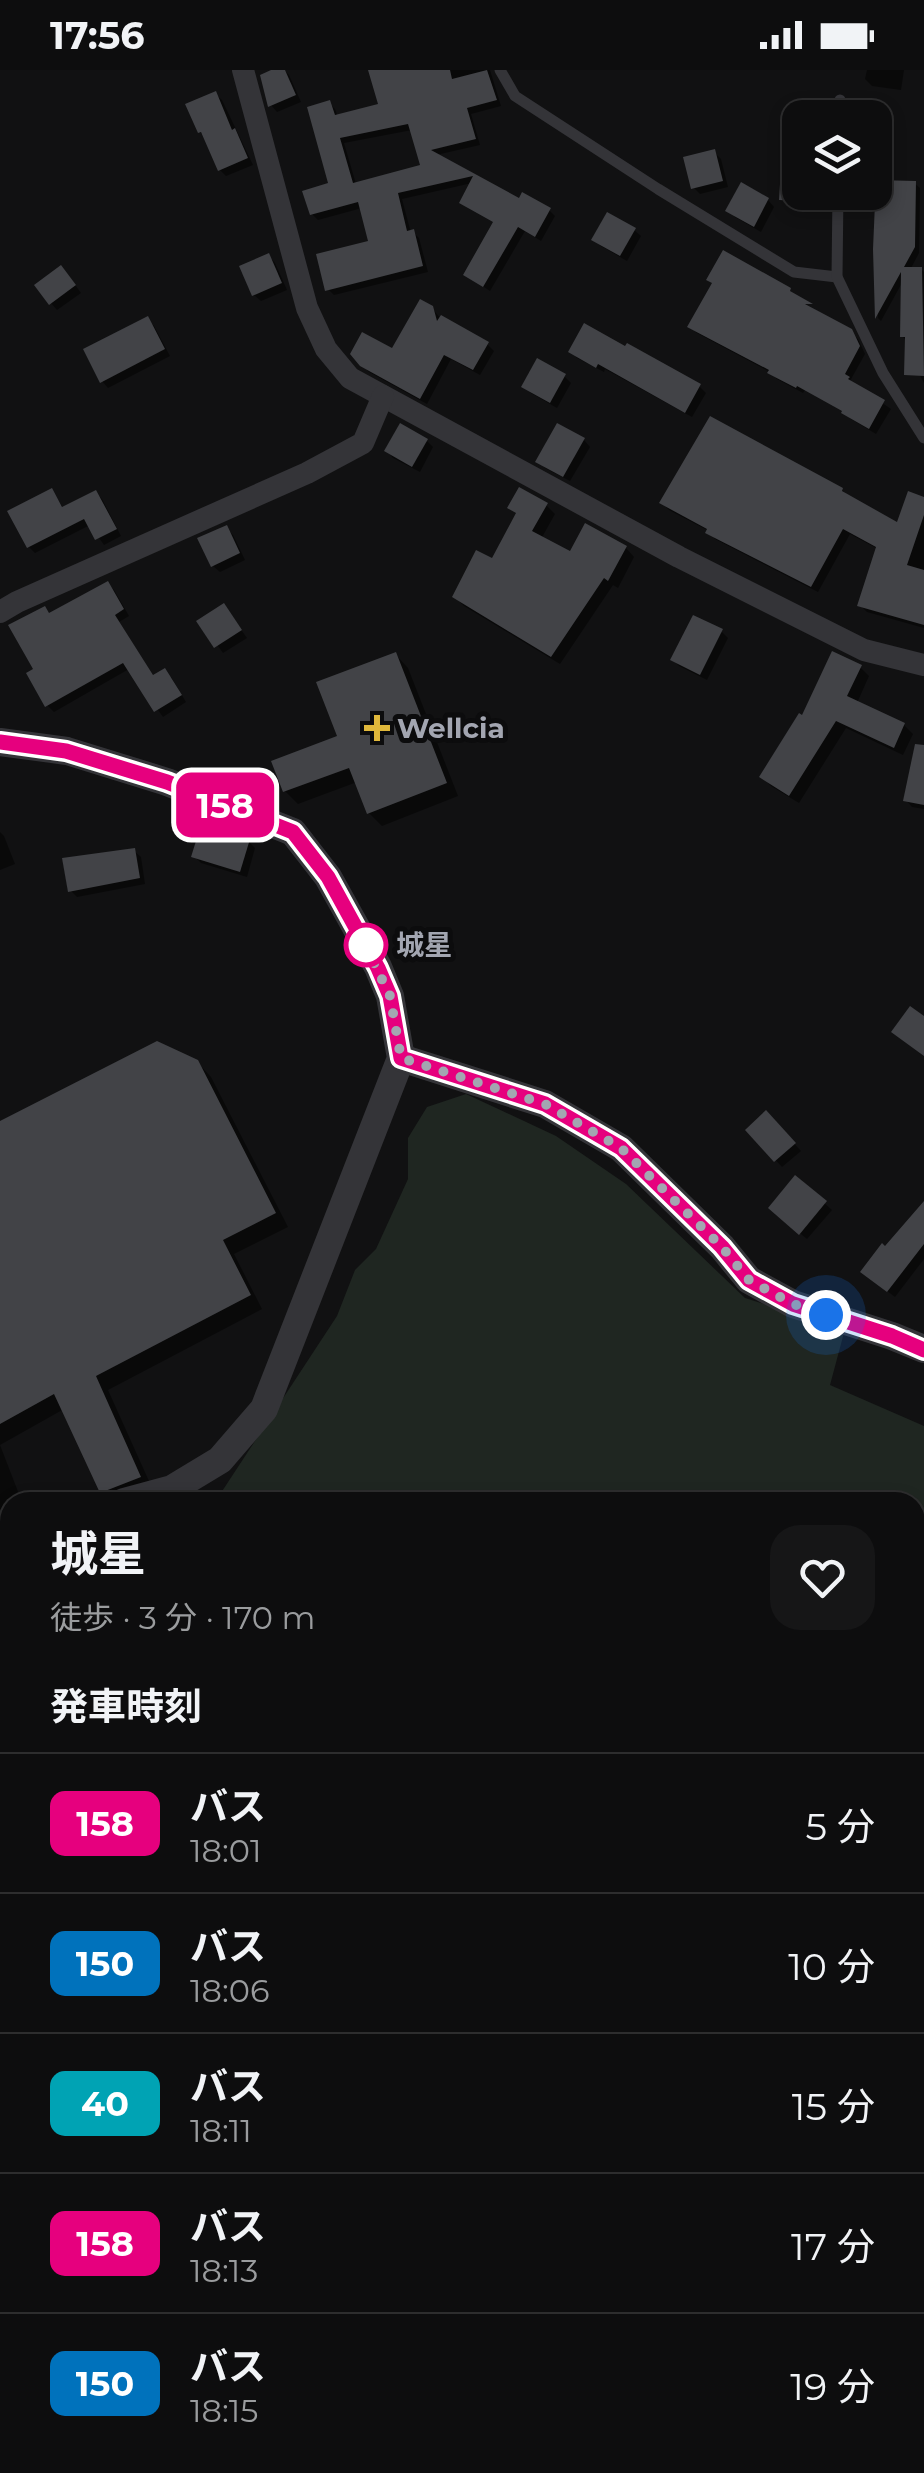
<!DOCTYPE html>
<html lang="ja">
<head>
<meta charset="utf-8">
<style>
	:root { --surface:#0d0d0e; --page:#161617; --text:#f1f3f6; --muted:#9a9c9e; --line:#2d2d2e }
	body { margin:0; font-family:Montserrat,"Noto Sans JP",sans-serif; background:var(--page); color:var(--text); height:100vh; display:flex; flex-direction:column; font-size:38px; white-space:nowrap }
	* { box-sizing:border-box; margin:0 }
	p { font-size:32px; color:var(--muted) }
	.icon { flex:none; width:55px; height:55px; fill:none; stroke:currentColor; stroke-width:2; stroke-linecap:round; stroke-linejoin:round }
	.map { position:relative; flex:1; overflow:hidden }
	.side { position:absolute; left:0px; top:1422px; width:925px; height:982px; display:flex; flex-direction:column; background:var(--surface); border-radius:30px 30px 0 0; box-shadow:0 5px 15px #0003,0 0 0 2px var(--line) }
	.side>* { flex:none }
	.badge { padding:0 20px; border-radius:15px; font-size:35px; line-height:65px }
	.tools { position:absolute; left:782px; top:30px; display:grid; gap:20px }
	.tools a { display:grid; place-items:center; width:110px; height:110px; border-radius:20px; background:var(--surface); box-shadow:0 5px 15px #0003,0 0 0 2px var(--line); font-size:50px }
	.you { position:absolute; width:50px; height:50px; margin:-25px; border:8px solid #fff; border-radius:50%; background:#1a73e8; box-shadow:0 0 0 15px #1a73e833 }
	.map>.badge { position:absolute; translate:-50% -50%; box-shadow:0 0 0 5px #fff }
	h2 { padding:0 50px; font-size:38px; line-height:90px }
	.round { display:grid; place-items:center; flex:none; width:105px; height:105px; border-radius:30px; background:var(--page) }
	.headline { display:flex; align-items:center; justify-content:space-between; height:170px; padding:0 50px }
	h1 { font-size:48px; font-weight:700; line-height:75px }
	ul { padding:0; list-style:none }
	li { display:flex; align-items:center; gap:30px; height:140px; padding:0 50px; border-top:2px solid var(--line) }
	li div { flex:1 }
	li b { display:block; font-size:38px }
	li em { font-style:normal }
	li .badge { min-width:110px; font-weight:700; text-align:center }
	.status { display:flex; justify-content:space-between; align-items:center; height:70px; padding:0 50px; background:var(--surface); direction:ltr }
	.status svg { height:28px; fill:currentColor }
	.map>svg:first-child { display:block }
	.green { fill:#1f2621 }
	.shadow { fill:#0007; fill-rule:evenodd }
	.building { fill:#424347; fill-rule:evenodd }
	.lines { fill:none; stroke-linecap:round; stroke-linejoin:round }
	.service { stroke:#343438; stroke-width:11 }
	.minor { stroke:#343438; stroke-width:22 }
	.tertiary { stroke:#343438; stroke-width:28 }
	.line-casing { stroke:#fff; stroke-width:22 }
	.line { stroke:#e6007e; stroke-width:15 }
	.walk { stroke:#a3a6b1; stroke-width:10; stroke-dasharray:0 18 }
	.poi-dot { fill:#e0b83b; stroke:#0c0c0d; stroke-width:4 }
	.stop-dot { fill:#fff; stroke:#e6007e; stroke-width:5 }
	.labels { text-anchor:middle; stroke-width:10; stroke-linejoin:round; paint-order:stroke }
	.poi-label { font-size:28px; font-weight:bold; fill:#a3a6b1; stroke:#0c0c0d; text-anchor:start }
	.stop-label { font-size:28px; font-weight:bold; fill:#a3a6b1; stroke:#0c0c0d; text-anchor:start }
</style>
</head>
<body>
<div class="status"><b>17:56</b><svg viewBox="0 0 49 12"><path d="M0 12V9h3v3zM5 12V6h3v6zM10 12V3h3v9zM15 12V0h3v12zM26 1h20v11H26zM47 4h2v5h-2z"/></svg></div>
<div class="map">
<svg width="924" height="2403" viewBox="0 0 924 2403">
	<rect width="100%" height="100%" fill="#111112"/>
	<!-- green -->
	<g class="green">
		<polygon points="466,1024 556,1066 626,1114 745,1228 845,1259 830,1315 924,1356 924,1797 915,1802 915,1432 215,1432 337,1246 355,1200 376,1179 408,1109 408,1068 427,1037"/>
		<polygon points="10,1557 10,1808 0,1803 0,1565"/>
		<polygon points="442,2395 836,2395 840,2403 453,2403"/>
	</g>
	<!-- shadow -->
	<g class="shadow">
		<polygon points="278,0 284,0 289,5 301,32 277,42 271,35"/>
		<path d="M371 0H490L501 36 471 44 480 75 436 85 520 132 549 140 555 146 541 171 525 161 490 221 466 205 495 153 468 138 462 132 472 113 402 129 411 163 413 162 419 168 428 202 334 225 328 219 371 173 362 138 318 150 312 144 331 115 329 33 335 39 338 47 382 36ZM412 60 423 97 356 114 344 73Z"/>
		<polygon points="867,0 904,0 901,20 872,16 865,9"/>
		<polygon points="215,24 222,30 253,95 226,106 220,100 206,68 200,62"/>
		<polygon points="714,82 721,89 728,117 700,124 693,117"/>
		<polygon points="800,101 800,122 818,122 817,137 788,136 782,129"/>
		<polygon points="914,113 920,118 919,183 910,200 921,199 924,202 924,313 907,281 907,271 902,266 903,211 881,251 878,248 876,179"/>
		<polygon points="768,130 774,137 761,162 735,147 728,140"/>
		<polygon points="634,160 641,166 627,191 601,176 594,170"/>
		<polygon points="269,186 275,193 287,220 261,231 254,225"/>
		<polygon points="68,205 81,223 57,240 51,233"/>
		<polygon points="790,221 798,229 850,261 858,269 865,284 850,311 891,339 876,364 851,349 844,342 805,320 803,323 777,309 770,302 697,263 690,257"/>
		<polygon points="432,238 440,248 487,274 494,281 480,305 451,289 427,334 369,302 362,295 393,282"/>
		<polygon points="147,249 154,256 170,286 108,318 102,311"/>
		<polygon points="626,280 699,316 706,323 692,347 605,299 604,302 577,288 571,281"/>
		<polygon points="564,306 571,313 557,338 531,323 524,317"/>
		<polygon points="558,356 584,370 590,377 570,411 545,398 538,391"/>
		<polygon points="427,371 433,377 420,402 393,388 387,381"/>
		<polygon points="842,420 848,426 898,455 924,439 924,558 867,542 860,535 878,479 850,464 818,522 715,469 709,461 669,440 662,433"/>
		<polygon points="52,421 64,439 96,423 102,429 121,466 104,475 90,455 35,483 29,477"/>
		<polygon points="546,435 555,444 541,469 571,485 626,478 634,487 618,518 613,515 560,594 464,536 455,527 493,492 518,445 510,438"/>
		<polygon points="226,458 233,465 245,490 220,502 213,496"/>
		<polygon points="108,514 114,520 129,546 119,552 154,607 171,607 186,632 163,647 129,599 54,642 47,635 37,600 50,545"/>
		<polygon points="224,536 247,568 223,583 200,551"/>
		<polygon points="722,562 728,568 707,610 679,596 673,590"/>
		<polygon points="396,585 408,598 458,726 382,756 369,743 357,712 298,734 285,721 340,668"/>
		<polygon points="860,597 869,606 857,633 904,655 913,664 903,685 846,658 799,733 771,716 762,707 803,648"/>
		<polygon points="924,706 924,739 912,737 906,730"/>
		<polygon points="0,762 4,766 15,794 0,800"/>
		<polygon points="249,772 255,778 247,807 201,793 194,786"/>
		<polygon points="134,781 141,787 145,814 77,827 70,820"/>
		<polygon points="197,992 211,1007 288,1157 234,1184 262,1239 108,1320 153,1420 113,1432 102,1422 64,1339 0,1375 0,1054"/>
		<polygon points="766,1043 801,1081 782,1097 748,1060"/>
		<polygon points="796,1108 832,1140 807,1169 777,1144"/>
		<polygon points="924,1154 924,1189 895,1227 870,1208 886,1179"/>
		<polygon points="0,1375 22,1432 10,1432 10,1443 0,1447"/>
		<polygon points="0,2004 10,2011 10,2047 0,2040"/>
		<polygon points="10,2140 10,2171 8,2172 10,2178 10,2205 0,2193 0,2145"/>
		<polygon points="915,2251 924,2267 924,2343 915,2348"/>
		<polygon points="61,2395 103,2395 99,2403 59,2403"/>
		<polygon points="138,2395 196,2395 210,2403 136,2403"/>
		<polygon points="271,2395 305,2395 300,2403 283,2403"/>
	</g>
	<!-- building -->
	<g class="building">
		<polygon points="271,0 285,0 296,25 268,37 260,5"/>
		<path d="M368 0H450L452 9 487 0 497 30 467 38 476 69 431 80 519 128 522 122 551 138 535 167 518 157 483 217 463 205 493 152 459 133 473 106 398 123 407 161 414 159 423 196 325 221 316 184 368 171 358 132 310 145 302 121 328 113 307 37 330 30 335 45 378 34ZM408 54 420 95 353 113 340 68Z"/>
		<polygon points="216,21 232,60 235,58 248,88 218,101 201,62 198,63 185,34"/>
		<polygon points="715,79 723,111 691,119 683,87"/>
		<polygon points="781,98 800,98 800,131 779,130"/>
		<polygon points="876,110 916,111 915,177 904,197 922,197 924,306 904,305 905,267 900,267 901,202 875,249 873,179"/>
		<polygon points="741,112 769,128 754,157 725,141"/>
		<polygon points="607,142 636,158 620,186 591,170"/>
		<polygon points="723,180 791,218 790,221 813,234 805,234 852,259 860,276 845,304 850,307 848,309 885,330 869,359 841,343 842,341 797,316 796,318 767,303 769,300 687,257 712,213 706,210"/>
		<polygon points="269,183 282,213 252,226 239,196"/>
		<polygon points="61,195 76,215 49,235 34,215"/>
		<polygon points="420,229 433,236 437,251 441,245 489,272 473,300 444,285 420,329 360,296 350,284 362,262 392,278"/>
		<polygon points="148,246 165,279 100,313 83,279"/>
		<polygon points="584,253 625,276 627,273 701,314 685,343 598,294 596,298 568,282"/>
		<polygon points="537,288 566,304 550,333 521,317"/>
		<polygon points="710,346 843,418 842,421 897,452 908,421 924,427 924,445 907,495 924,500 924,555 857,536 876,477 843,459 811,517 705,463 707,459 659,433"/>
		<polygon points="400,353 428,369 412,397 384,381"/>
		<polygon points="557,353 585,368 563,407 535,392"/>
		<polygon points="519,417 548,433 532,461 570,481 585,453 627,476 608,511 604,508 551,587 452,527 476,480 492,488 516,443 507,438"/>
		<polygon points="52,418 62,437 96,420 117,459 95,470 84,449 27,478 7,441"/>
		<polygon points="227,455 240,483 211,497 197,468"/>
		<polygon points="108,511 124,539 115,545 153,605 165,598 182,625 154,642 123,593 45,637 26,603 33,599 8,555 45,536 49,543"/>
		<polygon points="224,533 242,560 214,578 196,551"/>
		<polygon points="693,545 723,559 700,605 670,590"/>
		<polygon points="832,581 862,595 847,626 905,653 894,678 836,651 789,726 759,707 799,643 802,645"/>
		<polygon points="396,582 447,713 367,744 349,698 283,722 271,691 337,666 316,612"/>
		<polygon points="915,674 924,675 924,735 903,731"/>
		<polygon points="201,755 250,769 240,802 191,787"/>
		<polygon points="135,778 140,808 68,822 62,788"/>
		<polygon points="910,936 924,946 924,986 891,962"/>
		<polygon points="157,971 198,990 276,1143 223,1170 251,1225 96,1306 141,1407 100,1423 54,1324 0,1354 0,1051"/>
		<polygon points="766,1040 796,1073 774,1092 745,1060"/>
		<polygon points="795,1105 827,1131 799,1165 768,1138"/>
		<polygon points="924,1131 924,1174 887,1222 860,1202 882,1173 885,1176"/>
	</g>
	<g class="lines">
		<!-- service -->
		<g class="service">
			<polyline points="500,0 515,26 658,119 794,202 837,207"/>
			<polyline points="840,48 840,30"/>
			<polyline points="838,122 837,207 883,303 924,368"/>
		</g>
		<!-- minor -->
		<g class="minor">
			<polyline points="243,0 307,238 326,279 350,308 679,487 864,580 924,595"/>
			<polyline points="0,542 17,532 307,403 363,373 383,326"/>
			<polyline points="0,1978 10,1982"/>
			<polyline points="106,2403 109,2395"/>
		</g>
		<!-- tertiary -->
		<g class="tertiary">
			<polyline points="0,672 67,681 167,712 293,762 328,807 378,897 390,926 401,988 264,1339 220,1390 172,1419 124,1432"/>
			<polyline points="401,988 545,1034 621,1078 722,1177 749,1210 793,1234 892,1266 924,1279"/>
			<polyline points="0,1475 10,1471"/>
			<polyline points="0,2094 10,2104"/>
			<polyline points="24,2403 26,2395"/>
		</g>
	</g>
	<g class="lines">
		<!-- line casing -->
		<g class="line-casing">
			<polyline id="line" points="0,672 66,681 167,712 293,762 328,807 378,898 390,926 401,988 545,1034 621,1078 722,1177 749,1210 793,1234 892,1266 924,1280"/>
		</g>
		<!-- line -->
		<use href="#line" class="line"/>
		<!-- walk -->
		<polyline class="walk" points="366,875 362,868 390,926 401,988 545,1034 621,1078 722,1177 749,1210 793,1234 826,1245"/>
	</g>
	<!-- markers -->
	<path class="poi-dot" d="M372 643h10v10h10v10h-10v10h-10v-10h-10v-10h10z"/>
	<circle class="stop-dot" cx="366" cy="875" r="20"/>
	<g class="labels">
		<!-- poi labels -->
		<g class="poi-label">
			<text x="397" y="668">Wellcia</text>
		</g>
		<!-- stop labels -->
		<g class="stop-label">
			<text x="396" y="885">城星</text>
		</g>
	</g>
</svg>
<div class="tools">
<a><svg class="icon" aria-label="layers" viewBox="0 0 24 24"><path d="M12 4l9 5-9 5-9-5zM3 14l9 5 9-5"/></svg></a>
</div>
<div class="you" style="left:826px;top:1245px"></div>
<b class="badge" style="left:225px;top:735px;background:#e6007e;color:#fff">158</b>
<section class="side">
<div class="headline"><div><h1>城星</h1><p>徒歩 · 3 分 · 170 m</p></div><a class="round"><svg class="icon" aria-label="heart" viewBox="0 0 24 24"><path d="M12 20l-8-8c-3-5 5-10 8-4 3-6 11-1 8 4z"/></svg></a></div>
<h2>発車時刻</h2>
<ul>
<li><span class="badge" style="background:#e6007e;color:#fff">158</span><div><b>バス</b><p>18:01</p></div><em>5 分</em></li>
<li><span class="badge" style="background:#0072bc;color:#fff">150</span><div><b>バス</b><p>18:06</p></div><em>10 分</em></li>
<li><span class="badge" style="background:#00a3b4;color:#fff">40</span><div><b>バス</b><p>18:11</p></div><em>15 分</em></li>
<li><span class="badge" style="background:#e6007e;color:#fff">158</span><div><b>バス</b><p>18:13</p></div><em>17 分</em></li>
<li><span class="badge" style="background:#0072bc;color:#fff">150</span><div><b>バス</b><p>18:15</p></div><em>19 分</em></li>
</ul>
</section>
</div>
</body>
</html>
